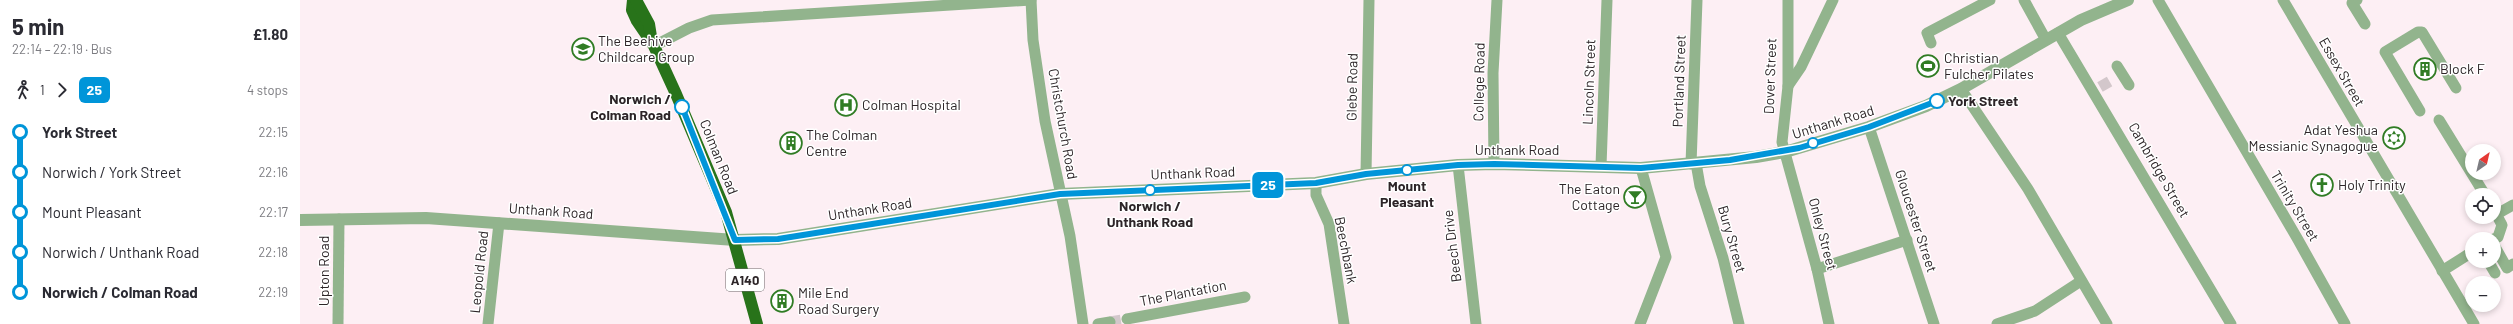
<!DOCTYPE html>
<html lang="en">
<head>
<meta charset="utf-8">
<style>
	:root { --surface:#fff; --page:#f2f2f3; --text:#2b2b33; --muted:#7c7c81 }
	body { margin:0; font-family:Barlow,sans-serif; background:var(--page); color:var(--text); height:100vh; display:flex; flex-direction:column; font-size:15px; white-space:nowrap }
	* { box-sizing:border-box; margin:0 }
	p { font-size:13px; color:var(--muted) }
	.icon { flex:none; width:22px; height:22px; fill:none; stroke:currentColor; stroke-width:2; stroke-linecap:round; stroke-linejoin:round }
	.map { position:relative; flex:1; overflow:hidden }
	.panel { display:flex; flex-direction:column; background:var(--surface); width:300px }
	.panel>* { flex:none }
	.badge { padding:0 8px; border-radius:6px; font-size:14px; line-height:26px }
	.needle { width:26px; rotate:34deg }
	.fabs { position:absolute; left:2165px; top:144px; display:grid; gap:8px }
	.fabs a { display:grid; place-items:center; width:36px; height:36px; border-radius:50%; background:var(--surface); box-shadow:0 2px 6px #0003; font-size:20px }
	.map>.badge { position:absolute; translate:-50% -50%; box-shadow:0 0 0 2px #fff }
	.legs { display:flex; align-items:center; gap:6px; height:44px; padding:0 12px; font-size:13px }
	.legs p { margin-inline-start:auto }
	.summary { display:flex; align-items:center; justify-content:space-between; height:68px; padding:0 12px }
	h1 { font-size:22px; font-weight:700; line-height:30px }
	ul { padding:0 12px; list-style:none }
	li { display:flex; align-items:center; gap:14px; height:40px; font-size:15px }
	li i { display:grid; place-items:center; width:6px; height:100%; margin:0 5px; background:currentColor }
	li i::after { content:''; width:10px; height:10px; margin:-5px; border:3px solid; border-radius:50%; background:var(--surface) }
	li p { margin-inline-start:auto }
	li:first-child i { background:linear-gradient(#0000 50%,currentColor 0) }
	li:last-child i { background:linear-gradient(currentColor 50%,#0000 0) }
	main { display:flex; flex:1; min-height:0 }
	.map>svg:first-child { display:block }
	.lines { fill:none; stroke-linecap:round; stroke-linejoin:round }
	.minor-tunnel { stroke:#d3c7cb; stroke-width:11; stroke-dasharray:11 5.5; stroke-linecap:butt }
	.minor { stroke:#92b48d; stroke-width:11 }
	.tertiary { stroke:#92b48d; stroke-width:12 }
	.trunk { stroke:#28731a; stroke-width:12 }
	.line-1-casing { stroke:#fff; stroke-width:9 }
	.line-1 { stroke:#0095d9; stroke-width:6 }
	.stop-1-dot { fill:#fff; stroke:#0095d9; stroke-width:2 }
	.labels { text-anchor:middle; stroke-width:3; stroke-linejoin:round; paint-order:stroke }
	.shield { fill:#fff; stroke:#6c6668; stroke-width:1 }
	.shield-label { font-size:13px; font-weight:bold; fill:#2d2528 }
	.poi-label { font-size:14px; fill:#2d2528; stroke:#fff; text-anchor:start }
	.street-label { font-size:14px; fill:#2d2528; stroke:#fff }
	.stop-label { font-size:14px; font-weight:bold; fill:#2d2528; stroke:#fff }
</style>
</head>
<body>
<main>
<section class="panel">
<div class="summary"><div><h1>5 min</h1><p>22:14 – 22:19 · Bus</p></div><b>£1.80</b></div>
<div class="legs"><svg class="icon" aria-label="walk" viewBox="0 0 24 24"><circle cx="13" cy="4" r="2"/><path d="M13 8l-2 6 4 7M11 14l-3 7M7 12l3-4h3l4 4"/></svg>1<svg class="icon" aria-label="forward" viewBox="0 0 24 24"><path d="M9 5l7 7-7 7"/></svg><b class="badge" style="background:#0095d9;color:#fff">25</b><p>4 stops</p></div>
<ul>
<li><i style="color:#0095d9"></i><b>York Street</b><p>22:15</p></li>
<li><i style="color:#0095d9"></i><span>Norwich / York Street</span><p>22:16</p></li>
<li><i style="color:#0095d9"></i><span>Mount Pleasant</span><p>22:17</p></li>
<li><i style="color:#0095d9"></i><span>Norwich / Unthank Road</span><p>22:18</p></li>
<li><i style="color:#0095d9"></i><b>Norwich / Colman Road</b><p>22:19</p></li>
</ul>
</section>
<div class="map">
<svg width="2213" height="324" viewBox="0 0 2213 324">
	<rect width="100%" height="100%" fill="#fdeff4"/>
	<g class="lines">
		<!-- minor-tunnel -->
		<g class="minor-tunnel">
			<polyline points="1800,87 1814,79"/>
			<polyline points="810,322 827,319"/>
		</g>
		<!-- minor -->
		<g class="minor">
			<polyline points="731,0 733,40 745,121 770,236 783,324"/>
			<polyline points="1488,0 1488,86 1482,142 1517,269 1529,324"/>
			<polyline points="1724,0 1746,40"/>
			<polyline points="1858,0 1997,238 2045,324"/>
			<polyline points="1983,0 2174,324"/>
			<polyline points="2057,0 2052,3 2065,24"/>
			<polyline points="1758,33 1931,324"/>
			<polyline points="1631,43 1627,33 1690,0"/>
			<polyline points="354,46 389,28 412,20 731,0"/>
			<polyline points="1817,66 1829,85"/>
			<polyline points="1488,86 1501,67 1533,0"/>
			<polyline points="1661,89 1728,189 1807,324"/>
			<polyline points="2120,111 2085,52 2118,32 2122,32 2156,88"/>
			<polyline points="2139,120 2185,195"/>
			<polyline points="1569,127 1634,324"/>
			<polyline points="1396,163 1400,186 1423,258 1439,324"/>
			<polyline points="1194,164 1193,73 1197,0"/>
			<polyline points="1391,164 1397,0"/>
			<polyline points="1158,165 1176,324"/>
			<polyline points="1301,166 1307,0"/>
			<polyline points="1066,174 1069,0"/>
			<polyline points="1016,183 1016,195 1029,224 1044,324"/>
			<polyline points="2194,210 2202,225 2198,237 2194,239"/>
			<polyline points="2197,214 2213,205"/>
			<polyline points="2194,245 2207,268 2213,264"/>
			<polyline points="2188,261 2195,273"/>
			<polyline points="1517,269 1607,240"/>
			<polyline points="2142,271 2172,252"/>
			<polyline points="827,319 945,297"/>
			<polyline points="38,324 39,219"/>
			<polyline points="188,324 199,223"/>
			<polyline points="798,324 810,322"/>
			<polyline points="1340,324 1366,257 1341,168"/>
			<polyline points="1697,324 1735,311 1781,281"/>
		</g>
		<!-- tertiary -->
		<polyline class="tertiary" points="0,220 126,218 435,240 478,239 760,194 1016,183 1066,174 1158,165 1194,164 1341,168 1456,157 1485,152 1569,127 1626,106 1661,89 1781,20 1828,0"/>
		<!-- trunk -->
		<g class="trunk">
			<polyline points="333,0 332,10 337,21 354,46 376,94 426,212 457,324"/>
			<polyline points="336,0 349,24 352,43"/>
		</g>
	</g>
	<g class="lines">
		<!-- line-1 casing -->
		<g class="line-1-casing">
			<polyline id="line-1" points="382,107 435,240 478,239 760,194 1016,183 1066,174 1158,165 1194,164 1341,168 1430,160 1499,148 1569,127 1637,101"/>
		</g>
		<!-- line-1 -->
		<use href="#line-1" class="line-1"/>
	</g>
	<!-- icons -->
	<defs>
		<g id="school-ring" transform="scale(1.15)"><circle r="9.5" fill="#fff" stroke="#307c24" stroke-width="1.5"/><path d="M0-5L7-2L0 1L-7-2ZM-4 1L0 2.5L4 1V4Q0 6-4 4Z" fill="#307c24"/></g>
		<g id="stadium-ring" transform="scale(1.15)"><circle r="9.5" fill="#fff" stroke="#307c24" stroke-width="1.5"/><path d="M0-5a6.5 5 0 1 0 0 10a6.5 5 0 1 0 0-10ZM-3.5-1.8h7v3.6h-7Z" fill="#307c24"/></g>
		<g id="building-ring" transform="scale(1.15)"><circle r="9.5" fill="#fff" stroke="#307c24" stroke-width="1.5"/><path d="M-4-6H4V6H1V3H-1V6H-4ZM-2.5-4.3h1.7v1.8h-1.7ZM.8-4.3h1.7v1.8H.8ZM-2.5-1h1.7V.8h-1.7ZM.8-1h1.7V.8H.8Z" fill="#307c24"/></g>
		<g id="hospital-ring" transform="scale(1.15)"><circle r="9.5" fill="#fff" stroke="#307c24" stroke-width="1.5"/><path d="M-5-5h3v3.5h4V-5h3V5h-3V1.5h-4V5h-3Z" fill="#307c24"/></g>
		<g id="synagogue-ring" transform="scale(1.15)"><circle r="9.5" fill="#fff" stroke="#307c24" stroke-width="1.5"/><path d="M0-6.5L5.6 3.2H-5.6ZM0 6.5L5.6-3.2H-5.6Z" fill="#307c24"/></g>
		<g id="church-ring" transform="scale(1.15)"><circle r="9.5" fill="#fff" stroke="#307c24" stroke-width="1.5"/><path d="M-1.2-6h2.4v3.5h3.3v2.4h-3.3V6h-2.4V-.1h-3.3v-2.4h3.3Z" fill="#307c24"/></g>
		<g id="bar-ring" transform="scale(1.15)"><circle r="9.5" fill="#fff" stroke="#307c24" stroke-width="1.5"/><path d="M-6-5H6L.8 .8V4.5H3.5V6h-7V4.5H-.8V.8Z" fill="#307c24"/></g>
	</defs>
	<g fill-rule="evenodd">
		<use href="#school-ring" x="283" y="49"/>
		<use href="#stadium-ring" x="1628" y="66"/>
		<use href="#building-ring" x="2125" y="69"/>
		<use href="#hospital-ring" x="546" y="105"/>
		<use href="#synagogue-ring" x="2094" y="138"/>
		<use href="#building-ring" x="491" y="143"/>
		<use href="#church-ring" x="2022" y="185"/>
		<use href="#bar-ring" x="1335" y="197"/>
		<use href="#building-ring" x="482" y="301"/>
	</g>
	<!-- markers -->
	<g class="stop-1-dot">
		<circle cx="1637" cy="101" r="7"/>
		<circle cx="382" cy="107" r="7"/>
		<circle cx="1513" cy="143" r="5"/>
		<circle cx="1107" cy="170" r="5"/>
		<circle cx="850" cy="190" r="5"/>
	</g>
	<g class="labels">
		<!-- shield labels -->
		<rect class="shield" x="426" y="269" width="38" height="22" rx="3"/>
		<g class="shield-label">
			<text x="445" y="285">A140</text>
		</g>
		<!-- poi labels -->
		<g class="poi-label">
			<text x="298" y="46">The Beehive<tspan x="298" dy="16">Childcare Group</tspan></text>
			<text x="1644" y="63">Christian<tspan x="1644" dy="16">Fulcher Pilates</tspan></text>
			<text x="2140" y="74">Block F</text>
			<text x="562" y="110">Colman Hospital</text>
			<text x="2078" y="135" text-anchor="end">Adat Yeshua<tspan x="2078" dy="16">Messianic Synagogue</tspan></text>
			<text x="506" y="140">The Colman<tspan x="506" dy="16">Centre</tspan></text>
			<text x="2038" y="190">Holy Trinity</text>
			<text x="1320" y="194" text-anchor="end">The Eaton<tspan x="1320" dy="16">Cottage</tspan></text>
			<text x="498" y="298">Mile End<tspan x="498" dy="16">Road Surgery</tspan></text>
		</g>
		<!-- street labels -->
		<g class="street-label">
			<text transform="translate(2042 72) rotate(60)" y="5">Essex Street</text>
			<text transform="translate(1470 76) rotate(-88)" y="5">Dover Street</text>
			<text transform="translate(1379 81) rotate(-88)" y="5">Portland Street</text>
			<text transform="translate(1179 82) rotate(-89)" y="5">College Road</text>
			<text transform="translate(1289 82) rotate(-88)" y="5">Lincoln Street</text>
			<text transform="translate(1052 87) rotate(-89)" y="5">Glebe Road</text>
			<text transform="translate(1533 122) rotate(-17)" y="5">Unthank Road</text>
			<text transform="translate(763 124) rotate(80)" y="5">Christchurch Road</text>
			<text x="1217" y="155">Unthank Road</text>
			<text transform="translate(419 157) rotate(68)" y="5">Colman Road</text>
			<text transform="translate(1859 170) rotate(60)" y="5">Cambridge Street</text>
			<text transform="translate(893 173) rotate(-2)" y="5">Unthank Road</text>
			<text transform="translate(1995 206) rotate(59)" y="5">Trinity Street</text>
			<text transform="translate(570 209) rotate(-9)" y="5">Unthank Road</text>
			<text transform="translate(251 211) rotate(4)" y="5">Unthank Road</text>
			<text transform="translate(1616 221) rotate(72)" y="5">Gloucester Street</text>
			<text transform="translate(1523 234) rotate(75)" y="5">Onley Street</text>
			<text transform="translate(1432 239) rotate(74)" y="5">Bury Street</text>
			<text transform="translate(1152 246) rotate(-97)" y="5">Beech Drive</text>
			<text transform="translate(1046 250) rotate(79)" y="5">Beechbank</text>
			<text transform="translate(24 271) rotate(-90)" y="5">Upton Road</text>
			<text transform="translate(179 272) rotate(-84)" y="5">Leopold Road</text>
			<text transform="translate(883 293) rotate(-11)" y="5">The Plantation</text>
		</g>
		<!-- stop labels -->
		<g class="stop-label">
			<text x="371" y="104" text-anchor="end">Norwich /<tspan x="371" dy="16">Colman Road</tspan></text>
			<text x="1648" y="106" text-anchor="start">York Street</text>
			<text x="1107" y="191">Mount<tspan x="1107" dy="16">Pleasant</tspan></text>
			<text x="850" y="211">Norwich /<tspan x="850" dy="16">Unthank Road</tspan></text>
		</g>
	</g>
</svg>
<div class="fabs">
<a><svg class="needle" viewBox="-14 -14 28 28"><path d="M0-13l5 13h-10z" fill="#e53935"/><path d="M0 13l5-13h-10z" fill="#7c7c81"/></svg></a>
<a><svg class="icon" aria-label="locate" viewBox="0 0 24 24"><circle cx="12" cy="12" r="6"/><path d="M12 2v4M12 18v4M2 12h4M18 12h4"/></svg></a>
<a>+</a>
<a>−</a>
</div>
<b class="badge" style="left:968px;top:185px;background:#0095d9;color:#fff">25</b>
</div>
</main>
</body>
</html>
